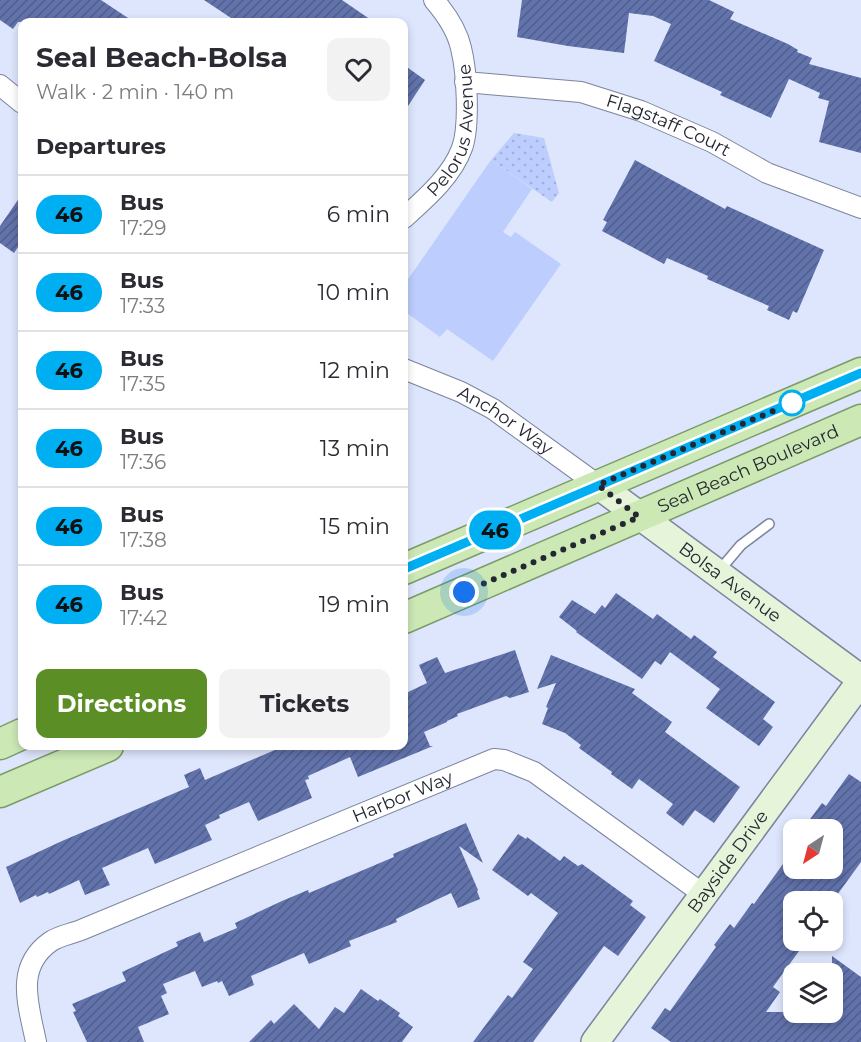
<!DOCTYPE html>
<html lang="en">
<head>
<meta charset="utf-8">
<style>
	:root { --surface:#fff; --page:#f2f2f3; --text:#2b2b33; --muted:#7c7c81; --line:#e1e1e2; --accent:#5b8e25 }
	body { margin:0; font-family:Montserrat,sans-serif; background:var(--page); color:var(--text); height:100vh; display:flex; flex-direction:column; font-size:22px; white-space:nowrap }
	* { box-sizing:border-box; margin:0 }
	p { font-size:20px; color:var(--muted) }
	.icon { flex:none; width:33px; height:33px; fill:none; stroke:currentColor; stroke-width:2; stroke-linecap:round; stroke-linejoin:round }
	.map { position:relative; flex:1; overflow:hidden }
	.sheet { position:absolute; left:18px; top:18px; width:390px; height:732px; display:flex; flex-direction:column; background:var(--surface); border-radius:12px; box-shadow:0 3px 9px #0003 }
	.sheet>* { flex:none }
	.badge { padding:0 12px; border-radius:20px; font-size:21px; line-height:39px }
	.needle { width:39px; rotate:216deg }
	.buttons { position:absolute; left:783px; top:819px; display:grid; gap:12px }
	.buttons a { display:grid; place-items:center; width:60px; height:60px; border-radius:12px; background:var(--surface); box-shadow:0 3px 9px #0003; font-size:30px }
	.you { position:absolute; width:30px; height:30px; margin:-15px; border:4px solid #fff; border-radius:50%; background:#1a73e8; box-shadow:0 0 0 9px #1a73e833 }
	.map>.badge { position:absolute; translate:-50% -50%; box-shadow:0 0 0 3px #fff }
	h2 { padding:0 18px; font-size:22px; line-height:54px }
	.round { display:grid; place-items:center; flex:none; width:63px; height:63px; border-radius:12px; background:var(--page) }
	.headline { display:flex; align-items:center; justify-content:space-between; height:102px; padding:0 18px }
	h1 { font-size:28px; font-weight:700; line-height:45px }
	.action { display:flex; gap:12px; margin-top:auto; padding:12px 18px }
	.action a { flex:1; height:69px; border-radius:12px; background:var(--accent); color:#fff; font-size:24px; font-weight:700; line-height:69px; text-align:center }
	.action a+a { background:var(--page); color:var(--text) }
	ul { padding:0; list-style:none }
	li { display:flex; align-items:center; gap:18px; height:78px; padding:0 18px; border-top:2px solid var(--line) }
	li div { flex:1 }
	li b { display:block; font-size:22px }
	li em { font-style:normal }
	li .badge { min-width:66px; font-weight:700; text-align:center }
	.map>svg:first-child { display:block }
	.grass { fill:url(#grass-dots) }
	.pitch { fill:#bccdfe }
	.building { fill:url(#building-hatch) }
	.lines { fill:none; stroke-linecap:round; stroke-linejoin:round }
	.lane-casing { stroke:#7c849e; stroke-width:12 }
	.street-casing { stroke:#7c849e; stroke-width:22 }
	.secondary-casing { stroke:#7c849e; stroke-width:30 }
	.primary-casing { stroke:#7b9b67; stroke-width:33 }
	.lane { stroke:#fff; stroke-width:9 }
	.street { stroke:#fff; stroke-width:20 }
	.secondary { stroke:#e6f4da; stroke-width:27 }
	.primary { stroke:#cce8b5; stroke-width:30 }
	.line-casing { stroke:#fff; stroke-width:14 }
	.line { stroke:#00aff2; stroke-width:9 }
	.walk { stroke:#242732; stroke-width:6; stroke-dasharray:0 10.8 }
	.stop-dot { fill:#fff; stroke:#00aff2; stroke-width:3 }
	.labels { text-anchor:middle; stroke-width:5; stroke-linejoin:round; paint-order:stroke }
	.street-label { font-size:18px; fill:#242732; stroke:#f2f4fa }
</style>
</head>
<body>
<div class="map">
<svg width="861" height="1042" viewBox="0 0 861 1042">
	<defs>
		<pattern id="grass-dots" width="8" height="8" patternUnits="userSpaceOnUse" patternTransform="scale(1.5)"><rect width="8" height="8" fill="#bccdfe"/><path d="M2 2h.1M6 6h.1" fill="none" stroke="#a1b0da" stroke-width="1.8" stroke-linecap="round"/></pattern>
		<pattern id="building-hatch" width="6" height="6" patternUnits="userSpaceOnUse" patternTransform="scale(1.5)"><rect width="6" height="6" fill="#6273ac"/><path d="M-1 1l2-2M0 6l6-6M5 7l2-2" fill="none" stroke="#515e8d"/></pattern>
	</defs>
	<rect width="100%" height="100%" fill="#dee6fd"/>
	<!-- grass -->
	<polygon class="grass" points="514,133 544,138 559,193 552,202 491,160"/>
	<!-- pitch -->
	<polygon class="pitch" points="491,160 532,189 503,232 511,237 515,232 561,264 493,361 447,329 440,337 404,311 404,285"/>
	<!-- building -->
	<g class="building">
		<polygon points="0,0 101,0 134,22 18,22 13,29 0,20"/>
		<polygon points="204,0 342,0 374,22 237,22"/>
		<polygon points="522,0 709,0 734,12 730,19 788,44 798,50 797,52 812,58 809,64 861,78 861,153 819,142 829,101 818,98 820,93 789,79 771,118 720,95 722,92 654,61 671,24 653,16 629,13 624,53 568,46 517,37"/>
		<polygon points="404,65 425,80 404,112"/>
		<polygon points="635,160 725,209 727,206 824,250 797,313 793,311 789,320 767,310 769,306 707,279 708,276 667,258 664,264 602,231 607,222 603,220"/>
		<polygon points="22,194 22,241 14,253 0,243 0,226"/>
		<polygon points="616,593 653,619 657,614 691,639 694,635 717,652 713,657 775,702 763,719 773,727 759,746 706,708 720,689 670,652 661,665 655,661 642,679 576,632 577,631 559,617 572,600 595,614 602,605 605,608"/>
		<polygon points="515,650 529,692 510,698 506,696 457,714 458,716 447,721 447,722 424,732 430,746 433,746 358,777 350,757 308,776 309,779 305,780 312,798 258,821 249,802 219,815 220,818 205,825 212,840 155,864 148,848 102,868 110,885 85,895 79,880 49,894 48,892 37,897 36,895 20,903 6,867 62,841 189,787 184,775 200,768 205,780 284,746 404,746 404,694 427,683 419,665 437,657 445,673"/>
		<polygon points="551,655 635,689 632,693 672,722 665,732 740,787 714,823 695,810 683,826 666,813 673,804 639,779 632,789 611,774 612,772 579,748 581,745 565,733 542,724 548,708 546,707 556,683 537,689"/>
		<polygon points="849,774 861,782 861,862 832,902 794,902 794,940 807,940 773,987 780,992 766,1012 832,1012 832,956 861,977 861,1042 671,1042 651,1028 665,1008 670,1011 716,947 714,945 730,924 734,928 752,903 754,904 783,864 789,868 832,868 832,830 802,830 822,803 826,806"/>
		<polygon points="466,823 483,863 459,846 478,890 477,891 480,899 458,908 451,893 396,919 397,922 349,941 351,946 309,964 304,953 251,976 254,985 229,996 222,981 218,983 217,981 202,987 195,971 163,984 167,993 161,996 169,1014 138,1027 144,1042 87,1042 73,1012 76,1011 72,1004 126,981 122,972 178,946 176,942 200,932 204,942 237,928 235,923 282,901 308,890 309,893 394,857 393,854"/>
		<polygon points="518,834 526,839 527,837 560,861 564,856 578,866 582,864 633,901 630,905 646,917 618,956 604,946 533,1042 473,1042 508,995 512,998 533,969 523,962 558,913 531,893 528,896 492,870"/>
		<polygon points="361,989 378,1001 380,999 400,1013 398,1016 413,1027 402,1042 249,1042 271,1020 274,1024 294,1004 319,1029 335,1007 344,1013"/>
	</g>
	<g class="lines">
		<!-- lane casing -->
		<g class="lane-casing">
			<polyline id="lane" points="718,572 741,545 769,524"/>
		</g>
		<!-- street casing -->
		<g class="street-casing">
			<g id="street">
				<path id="s1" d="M465 82 581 92 641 111 712 142 767 173 861 208"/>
				<polyline points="0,85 22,103"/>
				<path id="s2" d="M404 218C425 199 452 176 462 148 470 126 467 72 461 48 457 30 446 14 434 0"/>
				<path id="s3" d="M404 369 461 392 493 409 598 485"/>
				<path id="s4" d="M36 1042C29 1006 14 968 50 942 58 936 71 934 81 930L494 759 504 760 534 772 703 894"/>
			</g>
		</g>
		<!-- secondary casing -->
		<g class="secondary-casing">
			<g id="secondary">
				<path id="s5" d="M598 485 861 679"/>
				<path id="s6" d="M595 1042 861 681"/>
			</g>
		</g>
		<!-- primary casing -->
		<g class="primary-casing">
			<g id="primary">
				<polyline points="404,569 861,373"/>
				<path id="s7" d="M404 618 861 420"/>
				<polyline points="0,744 22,734"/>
				<polyline points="0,792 108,746"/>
			</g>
		</g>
		<!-- lane -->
		<use href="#lane" class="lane"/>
		<!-- street -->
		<use href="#street" class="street"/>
		<!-- secondary -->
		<use href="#secondary" class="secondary"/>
		<!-- primary -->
		<use href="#primary" class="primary"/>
	</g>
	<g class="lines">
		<!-- line casing -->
		<g class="line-casing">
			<polyline id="line" points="404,569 861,373"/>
		</g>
		<!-- line -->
		<use href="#line" class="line"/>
		<!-- walk -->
		<polyline class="walk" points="464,592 639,517 598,485 792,403"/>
	</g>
	<!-- markers -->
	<circle class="stop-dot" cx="792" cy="403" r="12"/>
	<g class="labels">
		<!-- street labels -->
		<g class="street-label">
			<text dy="6" stroke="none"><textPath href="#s1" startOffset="210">Flagstaff Court</textPath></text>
			<text dy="6" stroke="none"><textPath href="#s2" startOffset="106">Pelorus Avenue</textPath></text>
			<text dy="6" stroke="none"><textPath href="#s3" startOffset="114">Anchor Way</textPath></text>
			<text dy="6" stroke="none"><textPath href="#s7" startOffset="375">Seal Beach Boulevard</textPath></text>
			<text dy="6" stroke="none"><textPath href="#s5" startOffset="164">Bolsa Avenue</textPath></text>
			<text dy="6" stroke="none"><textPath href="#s4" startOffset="490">Harbor Way</textPath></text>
			<text dy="6" stroke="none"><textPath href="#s6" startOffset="224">Bayside Drive</textPath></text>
		</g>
	</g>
</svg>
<div class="buttons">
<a><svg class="needle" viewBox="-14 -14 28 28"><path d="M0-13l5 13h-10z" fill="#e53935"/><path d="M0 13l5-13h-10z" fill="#7c7c81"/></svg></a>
<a><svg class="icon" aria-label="locate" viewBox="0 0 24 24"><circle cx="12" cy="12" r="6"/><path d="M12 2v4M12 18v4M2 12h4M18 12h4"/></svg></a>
<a><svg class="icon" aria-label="layers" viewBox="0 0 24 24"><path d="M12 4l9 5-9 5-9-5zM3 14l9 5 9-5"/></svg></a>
</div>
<div class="you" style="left:464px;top:592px"></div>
<b class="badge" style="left:495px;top:530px;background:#00aff2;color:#111">46</b>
<section class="sheet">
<div class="headline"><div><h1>Seal Beach-Bolsa</h1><p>Walk · 2 min · 140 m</p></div><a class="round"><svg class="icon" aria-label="heart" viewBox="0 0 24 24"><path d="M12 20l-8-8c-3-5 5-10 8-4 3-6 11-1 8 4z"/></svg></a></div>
<h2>Departures</h2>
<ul>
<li><span class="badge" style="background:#00aff2;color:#111">46</span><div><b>Bus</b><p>17:29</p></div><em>6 min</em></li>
<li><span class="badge" style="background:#00aff2;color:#111">46</span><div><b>Bus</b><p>17:33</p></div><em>10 min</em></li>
<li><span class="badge" style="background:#00aff2;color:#111">46</span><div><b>Bus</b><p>17:35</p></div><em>12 min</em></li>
<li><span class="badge" style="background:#00aff2;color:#111">46</span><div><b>Bus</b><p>17:36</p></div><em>13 min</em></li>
<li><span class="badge" style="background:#00aff2;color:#111">46</span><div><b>Bus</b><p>17:38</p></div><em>15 min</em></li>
<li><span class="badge" style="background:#00aff2;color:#111">46</span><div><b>Bus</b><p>17:42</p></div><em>19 min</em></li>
</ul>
<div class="action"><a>Directions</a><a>Tickets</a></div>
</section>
</div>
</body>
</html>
